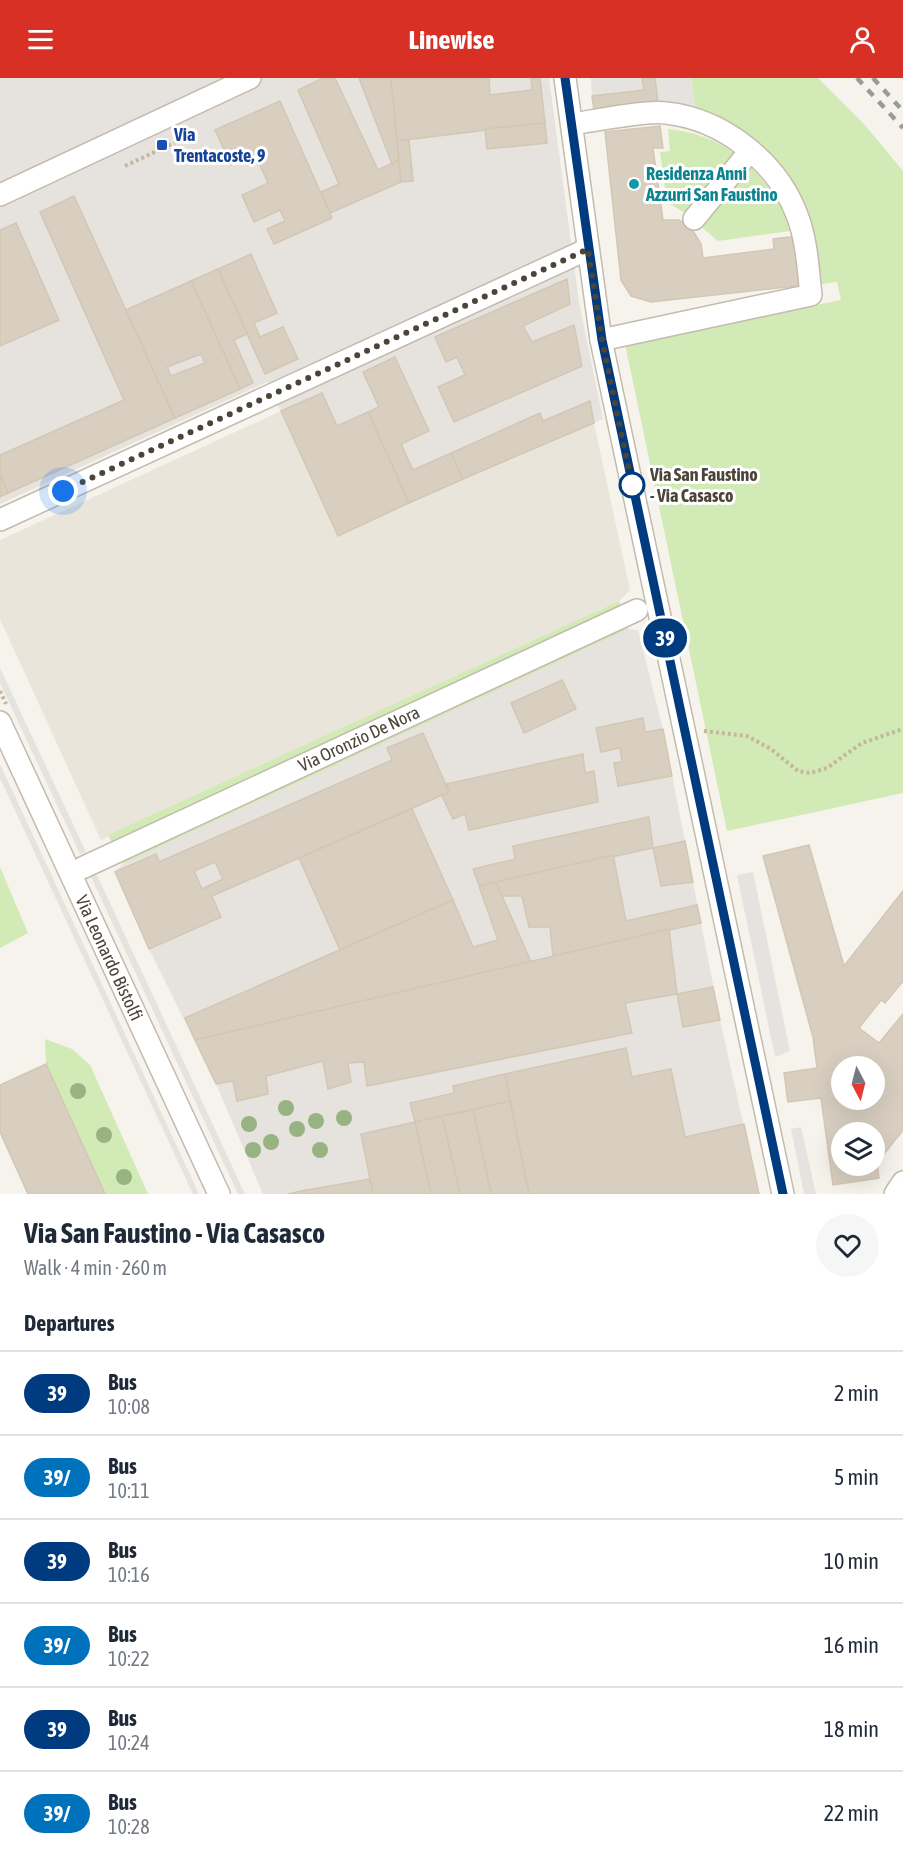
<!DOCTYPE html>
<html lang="en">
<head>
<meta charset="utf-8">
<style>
	:root { --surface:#fff; --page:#f6f6f7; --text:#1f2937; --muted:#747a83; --line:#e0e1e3; --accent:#d93025 }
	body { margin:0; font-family:"Asap Condensed",sans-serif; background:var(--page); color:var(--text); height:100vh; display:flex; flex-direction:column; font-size:22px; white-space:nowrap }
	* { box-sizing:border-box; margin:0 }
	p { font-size:20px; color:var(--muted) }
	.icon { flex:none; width:33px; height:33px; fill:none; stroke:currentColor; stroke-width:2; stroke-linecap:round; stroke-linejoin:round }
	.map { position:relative; height:1116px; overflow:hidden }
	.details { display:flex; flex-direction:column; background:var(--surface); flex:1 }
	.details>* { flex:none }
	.badge { padding:0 12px; border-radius:20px; font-size:21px; line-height:39px }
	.needle { width:39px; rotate:173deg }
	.tools { position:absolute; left:831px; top:978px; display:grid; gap:12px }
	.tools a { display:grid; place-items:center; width:54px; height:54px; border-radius:50%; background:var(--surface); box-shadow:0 6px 24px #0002; font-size:30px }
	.you { position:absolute; width:30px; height:30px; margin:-15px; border:4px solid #fff; border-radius:50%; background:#1a73e8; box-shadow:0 0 0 9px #1a73e833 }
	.map>.badge { position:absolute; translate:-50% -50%; box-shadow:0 0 0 3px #fff }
	h2 { padding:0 24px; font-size:22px; line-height:54px }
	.round { display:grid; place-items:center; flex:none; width:63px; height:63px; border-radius:32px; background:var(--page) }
	.head { display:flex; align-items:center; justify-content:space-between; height:102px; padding:0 24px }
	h1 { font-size:28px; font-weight:700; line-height:45px }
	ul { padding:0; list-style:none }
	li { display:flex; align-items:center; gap:18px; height:84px; padding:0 24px; border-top:2px solid var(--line) }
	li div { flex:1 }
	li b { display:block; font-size:22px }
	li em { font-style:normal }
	li .badge { min-width:66px; font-weight:700; text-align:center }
	header { display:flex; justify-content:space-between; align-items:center; height:78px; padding:0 24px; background:var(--accent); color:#fff; font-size:27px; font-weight:700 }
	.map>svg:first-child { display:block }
	.residential { fill:#eae5da }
	.industrial { fill:#e6e2dd }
	.green { fill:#d2eab5 }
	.parking { fill:#e5e3e0 }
	.building { fill:#d8cfc1; stroke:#d3c7b4; stroke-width:1.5; fill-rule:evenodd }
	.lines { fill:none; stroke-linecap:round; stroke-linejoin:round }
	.minor-casing { stroke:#c2bbae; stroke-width:24 }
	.path { stroke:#c4b79f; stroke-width:4; stroke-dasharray:3 3; stroke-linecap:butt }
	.minor { stroke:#fff; stroke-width:21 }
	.rail { stroke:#9a9a9a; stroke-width:4.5; stroke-dasharray:8 8; stroke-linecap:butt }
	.tree { fill:#97b381 }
	.line-casing { stroke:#fff; stroke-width:14 }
	.line { stroke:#003b80; stroke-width:9 }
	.walk { stroke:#4b4439; stroke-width:6; stroke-dasharray:0 10.8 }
	.transit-dot { fill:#1a4fb4; stroke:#fff; stroke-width:2 }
	.culture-dot { fill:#0f9aa8; stroke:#fff; stroke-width:2 }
	.stop-dot { fill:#fff; stroke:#003b80; stroke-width:3 }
	.labels { text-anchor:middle; stroke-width:6; stroke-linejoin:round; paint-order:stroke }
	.transit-label { font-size:18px; font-weight:bold; fill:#164399; stroke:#fff; text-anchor:start }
	.culture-label { font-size:18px; font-weight:bold; fill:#0d838f; stroke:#fff; text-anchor:start }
	.stop-label { font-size:18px; font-weight:bold; fill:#4b4439; stroke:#fff; text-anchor:start }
	.street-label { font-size:18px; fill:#4b4439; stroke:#fff }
</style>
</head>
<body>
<header><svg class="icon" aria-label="menu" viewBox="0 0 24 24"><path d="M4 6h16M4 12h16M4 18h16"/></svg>Linewise<svg class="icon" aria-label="person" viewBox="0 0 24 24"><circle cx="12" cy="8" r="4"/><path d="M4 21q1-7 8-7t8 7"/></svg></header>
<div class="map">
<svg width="903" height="1116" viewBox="0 0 903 1116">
	<rect width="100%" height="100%" fill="#f6f3ec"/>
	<!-- residential -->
	<polygon class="residential" points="281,333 338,458 594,345 630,512 619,523 101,762 0,541 0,462"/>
	<!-- industrial -->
	<g class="industrial">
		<polygon points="0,0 549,0 579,224 603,341 338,458 267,304 0,426"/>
		<polygon points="627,551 638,552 663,651 720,942 759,1116 263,1116 216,1006 149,871 115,794 123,786"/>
	</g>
	<!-- green -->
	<g class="green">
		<polygon points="691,0 818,0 864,46 903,93 903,715 727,753 625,266 841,222 837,204 815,207 803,134 696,34"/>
		<path d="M668 51C695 54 715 61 737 77L688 137 667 124 660 74 670 73Z"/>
		<polygon points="749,86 778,121 790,153 718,163 698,146"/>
		<polygon points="619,523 628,551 123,786 108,757"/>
		<polygon points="0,789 28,855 0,870"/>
		<polygon points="45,961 72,971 90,987 148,1116 105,1116 46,986"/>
	</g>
	<!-- parking -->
	<g class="parking">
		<polygon points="201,0 218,0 115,50 111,43"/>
		<polygon points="591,0 642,0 644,12 592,18"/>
		<polygon points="655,0 691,0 696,34 658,25"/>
		<polygon points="270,8 273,14 233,33 230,27"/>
		<polygon points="93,52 96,58 43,82 41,76"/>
		<polygon points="108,83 110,89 82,103 79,97"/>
		<polygon points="0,590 86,774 80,776 0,605"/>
		<polygon points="0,686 199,1116 193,1116 0,700"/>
		<polygon points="753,794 790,973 775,979 737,797"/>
		<polygon points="97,797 245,1116 238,1116 91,799"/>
		<polygon points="801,1049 816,1116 804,1116 791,1051"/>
	</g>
	<!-- building -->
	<g class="building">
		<polygon points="323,0 335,0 378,92 399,82 401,104 330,135 321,114 339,106 298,12"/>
		<polygon points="359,0 391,0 399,82 392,86"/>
		<polygon points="391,0 489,0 490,17 532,12 531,0 540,0 545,45 397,63"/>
		<polygon points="642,0 655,0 658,25 594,33 592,18 644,12"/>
		<polygon points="280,23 332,140 274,166 267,151 285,143 280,132 254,144 242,117 268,105 255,76 231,87 215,52"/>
		<polygon points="545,45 547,65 487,71 485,51"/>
		<polygon points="660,48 663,70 653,70 663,142 679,142 692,151 701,166 703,180 774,171 773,161 798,158 804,207 651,224 631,218 621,202 605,54"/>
		<polygon points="409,62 413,103 401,104 397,63"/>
		<polygon points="74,118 175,340 8,415 0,397 0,377 124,322 40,134"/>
		<polygon points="16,145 59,242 0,268 0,152"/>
		<polygon points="251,176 277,235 254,245 260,259 283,249 298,281 265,296 218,191"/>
		<polygon points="218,191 247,256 234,262 253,305 240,311 191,203"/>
		<polygon points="567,201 570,226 523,248 532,264 574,247 582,288 454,344 438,309 465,297 457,279 446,284 435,259"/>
		<path d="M191 203 240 311 175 340 126 232ZM201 276 205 285 171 298 167 289Z"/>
		<polygon points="395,279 429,353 401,366 413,392 451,375 463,401 409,425 368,334 379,329 363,294"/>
		<polygon points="322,315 337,348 368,334 409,425 338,458 281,333"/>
		<polygon points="590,323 594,345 463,401 451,375 540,335 543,343"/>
		<polygon points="0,397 8,415 0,419"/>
		<polygon points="562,602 576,631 524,655 511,625"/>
		<polygon points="643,640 645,654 663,651 672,698 618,708 614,685 622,684 620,670 601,674 596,650"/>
		<path d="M423 655 449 714 212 818 221 839 149 871 115 794 156 776 159 784 392 682 387 670ZM215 784 223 801 202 811 194 793Z"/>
		<polygon points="583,676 585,695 594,693 598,724 469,752 465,736 453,741 442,718 449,714 446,706"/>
		<polygon points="412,731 453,822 340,872 299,780"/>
		<polygon points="649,739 653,770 479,808 473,791 515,781 513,768"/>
		<polygon points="685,763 693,804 661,808 653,770"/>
		<path d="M809 767 844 888 903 813V903L885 925 881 922 859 950 879 965 903 936V1052L877 1085 879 1100 833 1107 821 1020 788 1024 784 995 817 990 813 959 763 778ZM842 988H874V1022H842ZM842 1054H874V1088H842Z"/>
		<polygon points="613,777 626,843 697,827 701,845 553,878 550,849 529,849 522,818 502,818 496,804"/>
		<polygon points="496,804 531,884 195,962 185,940 453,822 473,869 498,862 479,808"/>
		<polygon points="669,851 677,916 625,925 632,955 367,1008 364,984 348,985 351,1004 328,1011 323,983 266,998 268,1016 237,1023 233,1003 216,1006 195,962"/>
		<polygon points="713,909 720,942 683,949 677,916"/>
		<polygon points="626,970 632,999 671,991 685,1059 744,1046 759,1116 529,1116 505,996"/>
		<polygon points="46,986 105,1116 28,1116 0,1054 0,1007"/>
		<polygon points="505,996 510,1023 415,1044 410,1025 454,1015 453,1008"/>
		<polygon points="510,1023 529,1116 491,1116 473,1032"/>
		<polygon points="473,1032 491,1116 460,1116 442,1038"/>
		<polygon points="442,1038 460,1116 431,1116 415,1044"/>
		<polygon points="415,1044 431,1116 373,1116 361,1056"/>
		<polygon points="370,1101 373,1116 307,1116 306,1112"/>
		<polygon points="306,1112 307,1116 288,1116"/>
	</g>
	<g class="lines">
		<!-- minor casing -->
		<g class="minor-casing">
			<g id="minor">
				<polyline points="565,0 601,262 783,1116"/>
				<path d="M572 46C595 43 646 32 666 35 723 41 777 84 797 137 807 162 808 191 811 217L601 262"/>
				<polyline points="0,117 250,0"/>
				<polyline points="694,141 750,73"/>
				<polyline points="0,442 588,171"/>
				<polyline points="0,644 219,1116"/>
				<polyline points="82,790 637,532"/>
				<polyline points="895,1116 903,1104"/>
			</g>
		</g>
		<!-- path -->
		<g class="path">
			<polyline points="125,88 195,55"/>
			<polyline points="0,613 6,626"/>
			<polyline points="704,653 747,658 771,671 798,693 810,695 827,690 862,665 903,651"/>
		</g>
		<!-- minor -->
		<use href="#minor" class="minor"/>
		<!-- rail -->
		<g class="rail">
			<polyline points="857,0 903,50"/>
			<polyline points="873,0 903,33"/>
		</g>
	</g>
	<!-- trees -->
	<g class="tree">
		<circle cx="78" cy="1013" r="8"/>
		<circle cx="286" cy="1030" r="8"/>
		<circle cx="344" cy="1040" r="8"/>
		<circle cx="316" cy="1043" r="8"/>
		<circle cx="249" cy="1046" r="8"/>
		<circle cx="297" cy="1051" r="8"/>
		<circle cx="104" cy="1057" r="8"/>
		<circle cx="271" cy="1064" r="8"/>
		<circle cx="253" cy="1072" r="8"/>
		<circle cx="320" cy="1072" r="8"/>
		<circle cx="124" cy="1099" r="8"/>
	</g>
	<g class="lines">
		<!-- line casing -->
		<g class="line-casing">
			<polyline id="line" points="565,0 602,262 783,1116"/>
		</g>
		<!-- line -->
		<use href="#line" class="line"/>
		<!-- walk -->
		<polyline class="walk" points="63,413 588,171 602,262 632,407"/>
	</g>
	<!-- markers -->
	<rect class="transit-dot" x="156" y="61" width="12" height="12" rx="3"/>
	<circle class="culture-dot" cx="634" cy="106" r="6"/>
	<circle class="stop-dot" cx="632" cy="407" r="12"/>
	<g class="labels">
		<!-- transit labels -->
		<g class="transit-label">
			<text x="174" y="63">Via<tspan x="174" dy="21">Trentacoste, 9</tspan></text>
		</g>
		<!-- culture labels -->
		<g class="culture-label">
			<text x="646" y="102">Residenza Anni<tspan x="646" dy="21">Azzurri San Faustino</tspan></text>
		</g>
		<!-- stop labels -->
		<g class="stop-label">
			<text x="650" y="403">Via San Faustino<tspan x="650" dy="21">- Via Casasco</tspan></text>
		</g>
		<!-- street labels -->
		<g class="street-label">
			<text transform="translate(359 661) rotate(-25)" y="6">Via Oronzio De Nora</text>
			<text transform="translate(109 880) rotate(65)" y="6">Via Leonardo Bistolfi</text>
		</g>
	</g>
</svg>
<div class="tools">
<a><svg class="needle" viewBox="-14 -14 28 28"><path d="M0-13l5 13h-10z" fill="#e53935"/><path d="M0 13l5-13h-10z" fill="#747a83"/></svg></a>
<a><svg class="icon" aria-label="layers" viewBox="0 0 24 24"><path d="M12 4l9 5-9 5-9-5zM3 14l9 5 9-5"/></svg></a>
</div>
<div class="you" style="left:63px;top:413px"></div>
<b class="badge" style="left:665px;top:560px;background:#003b80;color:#fff">39</b>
</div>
<section class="details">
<div class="head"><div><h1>Via San Faustino - Via Casasco</h1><p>Walk · 4 min · 260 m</p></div><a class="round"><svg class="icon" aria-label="heart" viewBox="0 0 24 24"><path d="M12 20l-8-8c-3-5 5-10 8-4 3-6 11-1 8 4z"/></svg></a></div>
<h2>Departures</h2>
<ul>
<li><span class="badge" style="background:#003b80;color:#fff">39</span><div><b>Bus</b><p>10:08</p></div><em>2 min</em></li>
<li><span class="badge" style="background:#0072bc;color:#fff">39/</span><div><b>Bus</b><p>10:11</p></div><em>5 min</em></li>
<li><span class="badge" style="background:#003b80;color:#fff">39</span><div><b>Bus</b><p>10:16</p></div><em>10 min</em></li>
<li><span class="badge" style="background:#0072bc;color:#fff">39/</span><div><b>Bus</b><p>10:22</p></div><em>16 min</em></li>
<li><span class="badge" style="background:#003b80;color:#fff">39</span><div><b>Bus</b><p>10:24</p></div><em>18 min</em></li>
<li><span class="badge" style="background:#0072bc;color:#fff">39/</span><div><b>Bus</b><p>10:28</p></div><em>22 min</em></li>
</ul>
</section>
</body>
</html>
